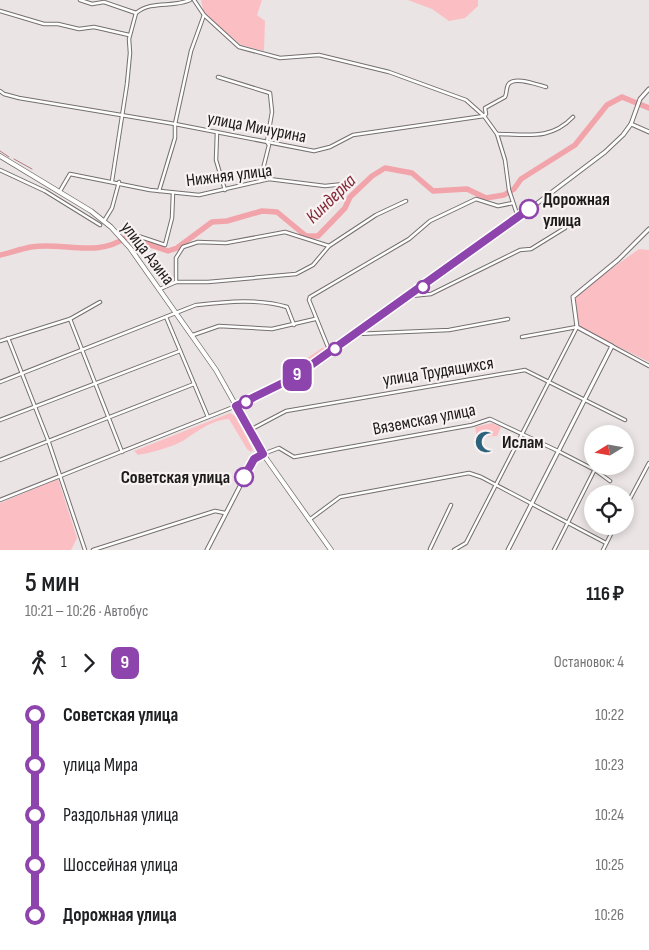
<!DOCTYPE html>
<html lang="ru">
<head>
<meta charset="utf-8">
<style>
	:root { --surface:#fff; --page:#f6f6f6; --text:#202124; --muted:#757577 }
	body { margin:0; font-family:"Sofia Sans Condensed",sans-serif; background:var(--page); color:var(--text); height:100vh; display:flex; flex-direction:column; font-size:19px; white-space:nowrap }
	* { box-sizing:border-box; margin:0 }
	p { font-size:16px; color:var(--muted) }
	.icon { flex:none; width:28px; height:28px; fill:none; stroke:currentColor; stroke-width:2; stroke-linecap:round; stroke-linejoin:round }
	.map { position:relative; height:550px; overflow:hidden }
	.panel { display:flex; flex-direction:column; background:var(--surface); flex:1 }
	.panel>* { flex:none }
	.badge { padding:0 10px; border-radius:8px; font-size:18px; line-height:32px }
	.needle { width:32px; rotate:259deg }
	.tools { position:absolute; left:584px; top:425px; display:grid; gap:10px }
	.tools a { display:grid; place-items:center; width:50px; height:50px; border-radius:50%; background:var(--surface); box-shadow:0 2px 8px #0003; font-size:25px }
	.map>.badge { position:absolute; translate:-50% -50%; box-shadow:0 0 0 2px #fff }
	.legs { display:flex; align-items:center; gap:8px; height:55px; padding:0 25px; font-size:16px }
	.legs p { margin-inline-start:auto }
	.overview { display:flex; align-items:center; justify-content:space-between; height:85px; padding:0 25px }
	h1 { font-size:28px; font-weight:600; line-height:38px }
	ul { padding:0 25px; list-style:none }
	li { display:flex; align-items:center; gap:18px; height:50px; font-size:19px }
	li i { display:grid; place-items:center; width:8px; height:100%; margin:0 6px; background:currentColor }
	li i::after { content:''; width:12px; height:12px; margin:-6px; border:4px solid; border-radius:50%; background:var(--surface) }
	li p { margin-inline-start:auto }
	li:first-child i { background:linear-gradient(#0000 50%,currentColor 0) }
	li:last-child i { background:linear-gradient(currentColor 50%,#0000 0) }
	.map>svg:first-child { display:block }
	.green { fill:#fbbfc3 }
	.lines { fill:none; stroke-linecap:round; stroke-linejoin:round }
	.stream { stroke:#b27b80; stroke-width:1 }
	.river { stroke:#f2a4ab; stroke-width:5.5 }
	.minor-casing { stroke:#756f6f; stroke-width:4.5 }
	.tertiary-casing { stroke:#756f6f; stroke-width:5 }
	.primary-casing { stroke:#756f6f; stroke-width:5.5 }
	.minor { stroke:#fff; stroke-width:2.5 }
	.tertiary { stroke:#fff; stroke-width:3 }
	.primary { stroke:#fff; stroke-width:4 }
	.line-1-casing { stroke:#fff; stroke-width:11 }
	.line-1 { stroke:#8e44ad; stroke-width:8 }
	.stop-1-dot { fill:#fff; stroke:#8e44ad; stroke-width:2.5 }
	.labels { text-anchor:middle; stroke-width:4.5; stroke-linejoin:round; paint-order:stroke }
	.street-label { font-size:18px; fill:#1c1a1a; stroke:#f8f2f2 }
	.stop-label { font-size:18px; font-weight:bold; fill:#1c1a1a; stroke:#f8f2f2; text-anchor:start }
	.poi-label { font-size:18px; font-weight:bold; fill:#1c1a1a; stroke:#f8f2f2; text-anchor:start }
	.water-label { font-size:19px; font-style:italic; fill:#822938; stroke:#f8f2f2 }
</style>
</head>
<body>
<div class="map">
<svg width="649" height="550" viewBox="0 0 649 550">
	<rect width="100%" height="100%" fill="#ebe4e5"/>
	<!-- green -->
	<g class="green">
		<polygon points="201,0 262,0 257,15 265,21 264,51 241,45 204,14"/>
		<polygon points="408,0 478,0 478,6 465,18 449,21 432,9"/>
		<polygon points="639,249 649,250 649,362 579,327 575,295"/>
		<polygon points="322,348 326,348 326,354 300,371 303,361"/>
		<path d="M230 413 235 416 253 450 251 452 247 449 229 419C212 420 199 430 186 439 176 446 150 453 138 455L134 451Z"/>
		<polygon points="492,423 501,427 497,436 477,437 475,427"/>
		<polygon points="58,479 77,538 71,550 0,550 0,503"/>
	</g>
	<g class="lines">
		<!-- stream -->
		<g class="stream">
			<polyline points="0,151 9,157"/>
			<polyline points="14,159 32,169"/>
		</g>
		<!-- river -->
		<path class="river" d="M0 255C10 253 20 249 31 247 65 242 96 258 127 237L168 251 177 248 212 222 227 221 262 211 277 212 306 236H318L345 208 350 197 372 176 385 168 412 173 433 191 467 189 486 198 504 195 514 189 521 179 575 145 607 105 622 97 649 108"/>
		<!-- minor casing -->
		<g class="minor-casing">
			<g id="minor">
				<path d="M80 0 92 4 104 2 136 13C152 0 172 8 190 0"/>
				<polyline points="194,0 204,15 239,47 280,58 319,55 389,72 466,100 484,116 497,134 505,160 509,190 518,217"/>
				<polyline points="0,11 44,24 58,24 79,29 94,27 129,35"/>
				<polyline points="218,77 270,93 272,112 267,142 269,145 260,181"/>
				<path d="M0 91 4 94 19 98 175 124 314 151 330 147 353 135 484 116 486 114 485 108 505 97C507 93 506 89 508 85 513 75 538 85 546 87"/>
				<polyline points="217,132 216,160 225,190"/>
				<path d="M497 134C526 134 550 141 573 117"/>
				<polyline points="0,170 45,191 100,225"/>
				<polyline points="112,181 127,84 130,53 129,39 136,13"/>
				<polyline points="60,191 70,174 150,190 199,195 269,179 325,186 354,183"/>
				<polyline points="159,191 175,138 175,124 191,51 204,15"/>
				<polyline points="104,221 112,208 119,182"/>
				<polyline points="132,234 165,245 172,218 173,193"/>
				<polyline points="176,282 176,258 183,247 198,242 226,243 285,232 329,246"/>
				<polyline points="160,289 176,282 208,282 296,274 313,265 329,246 376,215 406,201"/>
				<polyline points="411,296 431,294 520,250 531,249 565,228"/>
				<polyline points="166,317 208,417"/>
				<polyline points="70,319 122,452"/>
				<polyline points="357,334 449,330 508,319"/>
				<polyline points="193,335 219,326 272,329 315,319"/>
				<polyline points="522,337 577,327"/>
				<polyline points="8,338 48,440 85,550"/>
				<polyline points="0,341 70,319 100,302"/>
				<polyline points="612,346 649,366"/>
				<polyline points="330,352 309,300 310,297 409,239 430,221 476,199 498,206 513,203"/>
				<path d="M0 382 196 305C224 302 260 298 287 307L294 325"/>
				<polyline points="0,420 180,351"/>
				<polyline points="250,430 286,411 525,370 625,420"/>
				<polyline points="263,454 279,448 294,457 472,425 490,419 558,451 595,470 610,481"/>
				<polyline points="0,460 194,384"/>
				<polyline points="0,500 236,406"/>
				<polyline points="625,508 649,463"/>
				<polyline points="309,520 340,497 469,473 481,477 606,543"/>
				<polyline points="430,549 451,505"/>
				<polyline points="93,550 215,511 225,513"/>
				<polyline points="454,550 466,543 577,327"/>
				<polyline points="554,550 594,471"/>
				<polyline points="603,550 615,526"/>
			</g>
		</g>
		<!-- tertiary casing -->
		<g class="tertiary-casing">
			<g id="tertiary">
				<polyline points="631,124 649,132"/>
				<polyline points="236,406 293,378 506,227 605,152 623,135 631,124 640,99 649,89"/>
				<polyline points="207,550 254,459 263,454"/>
				<polyline points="508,550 612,346 577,327 573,297 618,260 649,229"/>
			</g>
		</g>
		<!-- primary casing -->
		<g class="primary-casing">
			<polyline id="primary" points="0,156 91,211 111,227 130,248 216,370 263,454 331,550"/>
		</g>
		<!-- minor -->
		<use href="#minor" class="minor"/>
		<!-- tertiary -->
		<use href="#tertiary" class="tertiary"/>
		<!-- primary -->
		<use href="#primary" class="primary"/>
	</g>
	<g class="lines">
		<!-- line-1 casing -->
		<g class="line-1-casing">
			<polyline id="line-1" points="244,477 254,459 263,454 236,406 293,378 529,209"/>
		</g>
		<!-- line-1 -->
		<use href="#line-1" class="line-1"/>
	</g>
	<!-- icons -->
	<defs>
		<g id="mosque-bare" transform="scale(1.725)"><path d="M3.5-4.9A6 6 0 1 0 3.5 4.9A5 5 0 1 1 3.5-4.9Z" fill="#2b637d" stroke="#f8f2f2" stroke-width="2.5" paint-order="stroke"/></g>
	</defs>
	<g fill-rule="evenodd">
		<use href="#mosque-bare" x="486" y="442"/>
	</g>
	<!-- markers -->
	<g class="stop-1-dot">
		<circle cx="529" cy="209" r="9"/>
		<circle cx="423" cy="287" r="6"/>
		<circle cx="335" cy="349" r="6"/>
		<circle cx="246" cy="402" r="6"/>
		<circle cx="244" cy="477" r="9"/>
	</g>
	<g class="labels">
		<!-- street labels -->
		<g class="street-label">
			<text transform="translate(257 127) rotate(11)" y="6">улица Мичурина</text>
			<text transform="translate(229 175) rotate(-7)" y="6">Нижняя улица</text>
			<text transform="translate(148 253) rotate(52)" y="6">улица Азина</text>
			<text transform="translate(438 371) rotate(-9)" y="6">улица Трудящихся</text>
			<text transform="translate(424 419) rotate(-11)" y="6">Вяземская улица</text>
		</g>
		<!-- stop labels -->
		<g class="stop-label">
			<text x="543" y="205">Дорожная<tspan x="543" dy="21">улица</tspan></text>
			<text x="230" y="483" text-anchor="end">Советская улица</text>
		</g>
		<!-- poi labels -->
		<g class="poi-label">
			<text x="502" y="448">Ислам</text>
		</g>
		<!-- water labels -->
		<g class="water-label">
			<text transform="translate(330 198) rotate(-44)" y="7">Киндерка</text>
		</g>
	</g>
</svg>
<div class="tools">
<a><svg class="needle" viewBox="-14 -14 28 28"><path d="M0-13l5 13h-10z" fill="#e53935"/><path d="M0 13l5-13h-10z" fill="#757577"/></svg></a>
<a><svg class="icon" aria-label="locate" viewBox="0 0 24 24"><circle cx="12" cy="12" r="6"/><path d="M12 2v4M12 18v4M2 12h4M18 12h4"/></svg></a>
</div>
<b class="badge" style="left:297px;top:375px;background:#8e44ad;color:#fff">9</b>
</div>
<section class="panel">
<div class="overview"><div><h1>5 мин</h1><p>10:21 – 10:26 · Автобус</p></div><b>116 ₽</b></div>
<div class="legs"><svg class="icon" aria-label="walk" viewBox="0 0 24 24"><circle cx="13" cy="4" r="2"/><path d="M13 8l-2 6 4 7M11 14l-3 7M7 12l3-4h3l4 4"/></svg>1<svg class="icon" aria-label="forward" viewBox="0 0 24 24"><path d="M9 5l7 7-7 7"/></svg><b class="badge" style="background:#8e44ad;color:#fff">9</b><p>Остановок: 4</p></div>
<ul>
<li><i style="color:#8e44ad"></i><b>Советская улица</b><p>10:22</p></li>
<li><i style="color:#8e44ad"></i><span>улица Мира</span><p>10:23</p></li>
<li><i style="color:#8e44ad"></i><span>Раздольная улица</span><p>10:24</p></li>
<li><i style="color:#8e44ad"></i><span>Шоссейная улица</span><p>10:25</p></li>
<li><i style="color:#8e44ad"></i><b>Дорожная улица</b><p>10:26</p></li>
</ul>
</section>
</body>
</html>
